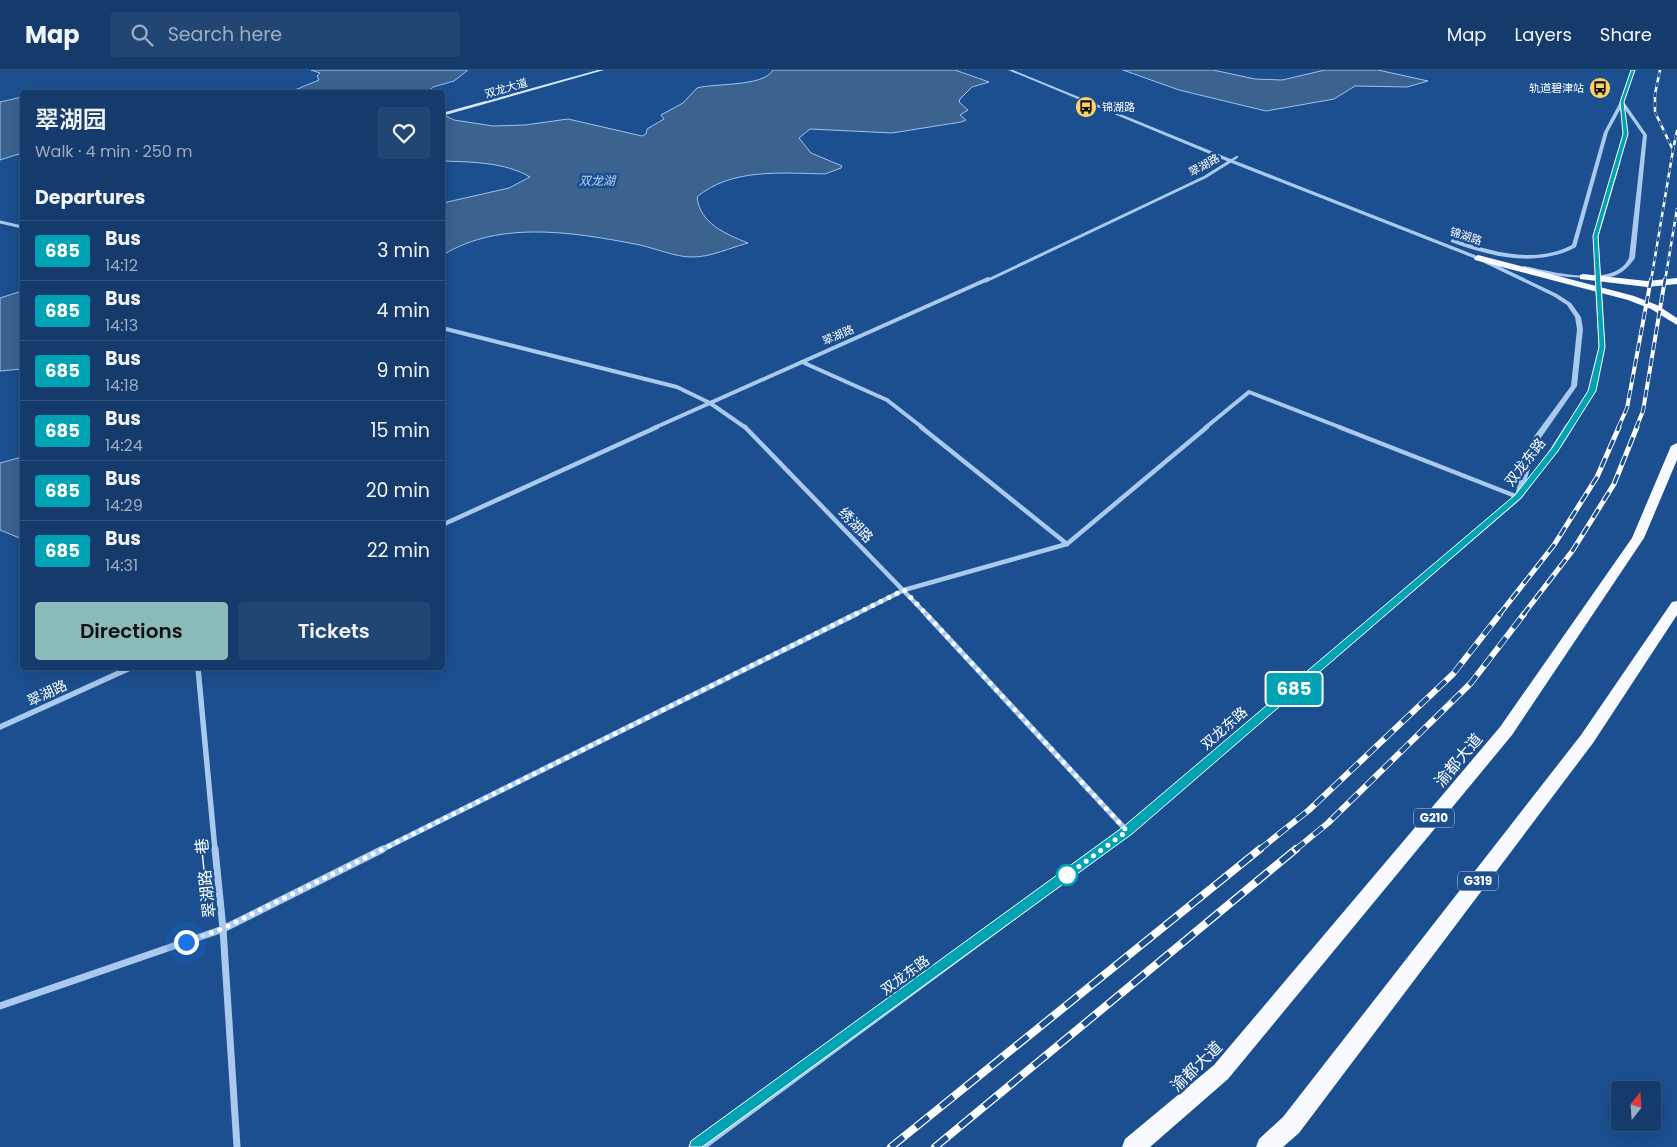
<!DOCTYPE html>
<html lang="en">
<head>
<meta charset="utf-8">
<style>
	:root { --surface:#143b6b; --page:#214673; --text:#f1f3f6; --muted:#9dadc1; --line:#33557e; --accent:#8bbbb9 }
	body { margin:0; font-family:Poppins,"Noto Sans SC",sans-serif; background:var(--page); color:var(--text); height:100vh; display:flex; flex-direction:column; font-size:19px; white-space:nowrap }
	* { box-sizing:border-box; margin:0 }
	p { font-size:16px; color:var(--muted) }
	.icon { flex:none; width:28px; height:28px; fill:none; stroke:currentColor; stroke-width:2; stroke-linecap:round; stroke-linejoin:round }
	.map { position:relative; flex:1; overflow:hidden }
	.details { position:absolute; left:20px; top:20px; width:425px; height:580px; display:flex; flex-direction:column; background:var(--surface); border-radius:5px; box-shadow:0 5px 20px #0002,0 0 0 1px var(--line) }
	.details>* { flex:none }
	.badge { padding:0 10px; border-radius:4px; font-size:18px; line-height:32px }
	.needle { width:32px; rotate:17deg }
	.fabs { position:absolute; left:1611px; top:1011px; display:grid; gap:10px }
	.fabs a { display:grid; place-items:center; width:50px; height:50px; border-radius:5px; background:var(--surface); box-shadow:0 5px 20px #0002,0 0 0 1px var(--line); font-size:25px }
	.you { position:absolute; width:25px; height:25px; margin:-12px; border:4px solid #fff; border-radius:50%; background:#1a73e8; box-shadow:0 0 0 8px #1a73e833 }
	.map>.badge { position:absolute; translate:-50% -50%; box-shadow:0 0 0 2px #fff }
	h2 { padding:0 15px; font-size:19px; line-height:45px }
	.round { display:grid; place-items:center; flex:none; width:52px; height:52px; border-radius:5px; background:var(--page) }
	.summary { display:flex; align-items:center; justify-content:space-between; height:85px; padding:0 15px }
	h1 { font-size:24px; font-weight:600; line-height:38px }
	.action { display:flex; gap:10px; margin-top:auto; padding:10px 15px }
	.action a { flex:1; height:58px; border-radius:5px; background:var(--accent); color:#111; font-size:20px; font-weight:600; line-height:58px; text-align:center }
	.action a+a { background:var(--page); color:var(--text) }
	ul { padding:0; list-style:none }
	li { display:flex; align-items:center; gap:15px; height:60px; padding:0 15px; border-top:1px solid var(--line) }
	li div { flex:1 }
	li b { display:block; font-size:19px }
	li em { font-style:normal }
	li .badge { min-width:55px; font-weight:700; text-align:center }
	header { display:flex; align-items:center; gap:30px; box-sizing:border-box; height:70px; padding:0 25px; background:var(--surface); border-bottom:1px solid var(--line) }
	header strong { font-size:24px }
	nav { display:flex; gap:28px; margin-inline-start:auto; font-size:18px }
	.search { width:350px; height:45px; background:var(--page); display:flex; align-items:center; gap:12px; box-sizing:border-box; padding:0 18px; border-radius:5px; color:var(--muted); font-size:19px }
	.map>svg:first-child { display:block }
	.water { fill:#3c6290; stroke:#9cc4f0 }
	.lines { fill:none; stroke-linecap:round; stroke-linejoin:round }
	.minor-far5 { stroke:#a9c9ee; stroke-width:2.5 }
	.minor-far4 { stroke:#a9c9ee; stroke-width:3 }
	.minor-far3 { stroke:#a9c9ee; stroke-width:4 }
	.minor-far2 { stroke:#a9c9ee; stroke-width:4.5 }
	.minor-far1 { stroke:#a9c9ee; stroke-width:5.5 }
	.minor { stroke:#a9c9ee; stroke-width:7 }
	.tertiary { fill:#a9c9ee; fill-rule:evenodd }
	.secondary { fill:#d6e6fa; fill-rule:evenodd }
	.trunk { fill:#f8faff; fill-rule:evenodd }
	.rail-far4-casing { stroke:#fff; stroke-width:2.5 }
	.rail-far3-casing { stroke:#fff; stroke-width:4 }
	.rail-far2-casing { stroke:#fff; stroke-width:5 }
	.rail-far1-casing { stroke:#fff; stroke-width:6 }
	.rail-casing { stroke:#fff; stroke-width:8 }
	.rail-far4 { stroke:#1b4f8f; stroke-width:2; stroke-dasharray:5; stroke-linecap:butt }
	.rail-far3 { stroke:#1b4f8f; stroke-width:2.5; stroke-dasharray:8; stroke-linecap:butt }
	.rail-far2 { stroke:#1b4f8f; stroke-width:3; stroke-dasharray:10; stroke-linecap:butt }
	.rail-far1 { stroke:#1b4f8f; stroke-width:4.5; stroke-dasharray:12; stroke-linecap:butt }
	.rail { stroke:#1b4f8f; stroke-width:5.5; stroke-dasharray:16; stroke-linecap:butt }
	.tertiary-bridge-far3 { stroke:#a9c9ee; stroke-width:4 }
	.tertiary-bridge-far2 { stroke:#a9c9ee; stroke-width:5 }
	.tertiary-bridge-far1 { stroke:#a9c9ee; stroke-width:6 }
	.tertiary-bridge { stroke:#a9c9ee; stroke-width:8 }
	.line { fill:#00a3b4; stroke:#fff }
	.walk { stroke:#fff; stroke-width:5; stroke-dasharray:0 9 }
	.stop-dot { fill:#fff; stroke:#00a3b4; stroke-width:2.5 }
	.labels { text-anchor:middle; stroke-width:5; stroke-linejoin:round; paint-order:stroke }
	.far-street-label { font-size:11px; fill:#fff; stroke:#1b4f8f }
	.far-poi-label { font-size:11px; fill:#fff; stroke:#1b4f8f; text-anchor:end }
	.far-water-label { font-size:12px; font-style:italic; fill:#b5d3f5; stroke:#1b4f8f }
	.shield { fill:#1b4f8f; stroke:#bbcadd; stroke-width:1 }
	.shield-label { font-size:12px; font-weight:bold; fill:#fff }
	.street-label { font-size:14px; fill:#fff; stroke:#1b4f8f }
	.near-street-label { font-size:16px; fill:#fff; stroke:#1b4f8f }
</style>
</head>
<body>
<header>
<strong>Map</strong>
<div class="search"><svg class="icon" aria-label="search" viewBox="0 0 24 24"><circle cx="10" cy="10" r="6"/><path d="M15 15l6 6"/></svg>Search here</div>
<nav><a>Map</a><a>Layers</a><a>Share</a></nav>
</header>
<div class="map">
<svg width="1677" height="1077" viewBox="0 0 1677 1077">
	<rect width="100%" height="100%" fill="#1b4f8f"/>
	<!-- water -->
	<g class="water">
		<polygon points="311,0 468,0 454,11 433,17 427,22 290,22 319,10 317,6 320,3"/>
		<path d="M773 0H955L989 12 972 17 960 29 959 32 968 40 960 45 966 50 961 52 892 63 810 59 799 68 811 83 842 96 841 98 825 104C782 103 731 98 697 127 700 154 726 164 748 173 729 178 712 187 692 187 676 187 657 179 640 175 578 163 501 149 443 185V133L509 118 530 107C505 92 471 92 443 91L442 44 454 50 493 56 525 55 568 49 642 66 646 64 647 59 664 49 661 45 683 33 697 18C714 13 764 17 773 0Z"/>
		<polygon points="1123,0 1213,0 1255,9 1282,10 1325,0 1378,0 1428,11 1407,17 1355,16 1334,29 1266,41 1179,20"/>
		<polygon points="22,27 22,83 0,90 0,32"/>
		<polygon points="22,221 22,299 0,301 0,228"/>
		<polygon points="22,387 22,469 0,460 0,393"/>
	</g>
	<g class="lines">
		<!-- minor-far5 -->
		<polyline class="minor-far5" points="1227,93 1237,87"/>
		<!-- minor-far4 -->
		<g class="minor-far4">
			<polyline points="0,152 22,157"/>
			<polyline points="986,211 1205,107 1229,92"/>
		</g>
		<!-- minor-far3 -->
		<g class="minor-far3">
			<polyline points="442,258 677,317 710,333 746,358"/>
			<polyline points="802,292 887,330 923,358"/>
			<polyline points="654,358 988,209"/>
			<polyline points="1205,358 1249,322 1342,358"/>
		</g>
		<!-- minor-far2 -->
		<g class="minor-far2">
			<polyline points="745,357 927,545"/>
			<polyline points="921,357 1067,474"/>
			<polyline points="1339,357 1518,427"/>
			<polyline points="442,455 657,357"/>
			<polyline points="854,545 904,520 1067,474 1207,357"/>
		</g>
		<!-- minor-far1 -->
		<g class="minor-far1">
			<polyline points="926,544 1127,761"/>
			<polyline points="198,598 215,780"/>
			<polyline points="0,657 130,598"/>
			<polyline points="381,780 856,544"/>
		</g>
		<!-- minor -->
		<g class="minor">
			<polyline points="215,779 223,859 237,1077"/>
			<polyline points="0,936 223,859 383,779"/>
		</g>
		<!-- tertiary -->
		<g class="tertiary">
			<polygon points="1008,0 1013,0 1233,90 1480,187 1557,224 1571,233 1581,247 1583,259 1577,316 1538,372 1526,412 1552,377 1558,377 1559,379 1521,429 1131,764 708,1077 689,1077 691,1072 1123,758 1515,425 1530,372 1571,316 1577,259 1575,247 1567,235 1553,226 1476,189 1229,92"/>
			<path d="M1631 0H1635L1624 32 1647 65 1635 188C1629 196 1624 202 1614 206 1597 211 1537 206 1521 198L1524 196C1549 201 1601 215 1622 197 1625 195 1627 191 1629 188L1643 65 1624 38 1628 64 1626 65 1624 64 1621 38 1608 62 1576 177C1537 198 1491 187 1451 172V170L1453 169C1492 181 1533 195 1572 175L1604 62 1620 32Z"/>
		</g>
		<!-- secondary -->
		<polygon class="secondary" points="598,0 604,0 442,46 442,43"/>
		<!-- trunk -->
		<g class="trunk">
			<polygon points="1478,185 1634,226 1657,235 1677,248 1677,255 1651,239 1628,230 1475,190 1474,188"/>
			<polygon points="1583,204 1647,211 1677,208 1677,214 1647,217 1580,209 1580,205"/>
			<polygon points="1677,373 1677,390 1644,468 1512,665 1228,1009 1150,1077 1122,1077 1125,1069 1214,995 1500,657 1632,468 1671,376"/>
			<polygon points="1677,531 1677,545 1593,673 1299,1063 1283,1077 1256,1077 1259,1069 1283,1047 1581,665 1672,532"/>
		</g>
		<!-- rail-far4 casing -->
		<g class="rail-far4-casing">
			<g id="rail-far4">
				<polyline points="1673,80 1677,61"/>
				<polyline points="1651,211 1673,80 1655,42 1655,24 1660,0"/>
				<polyline points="1665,211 1677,139"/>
			</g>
		</g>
		<!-- rail-far3 casing -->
		<g class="rail-far3-casing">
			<g id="rail-far3">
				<polyline points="1618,358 1627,338 1651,209"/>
				<polyline points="1636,358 1643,341 1665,209"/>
			</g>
		</g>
		<!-- rail-far2 casing -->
		<g class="rail-far2-casing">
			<g id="rail-far2">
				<polyline points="1499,545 1554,475 1597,407 1619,357"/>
				<polyline points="1523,545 1573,480 1614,414 1637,357"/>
			</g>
		</g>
		<!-- rail-far1 casing -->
		<g class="rail-far1-casing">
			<g id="rail-far1">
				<polyline points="1259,780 1309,740 1453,604 1500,544"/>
				<polyline points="1295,780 1328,753 1471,613 1524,544"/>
			</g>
		</g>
		<!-- rail casing -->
		<g class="rail-casing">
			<g id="rail">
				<polyline points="891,1077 1260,779"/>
				<polyline points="935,1077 1296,779"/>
			</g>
		</g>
		<!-- rail-far4 -->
		<use href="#rail-far4" class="rail-far4"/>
		<!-- rail-far3 -->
		<use href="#rail-far3" class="rail-far3"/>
		<!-- rail-far2 -->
		<use href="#rail-far2" class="rail-far2"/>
		<!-- rail-far1 -->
		<use href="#rail-far1" class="rail-far1"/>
		<!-- rail -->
		<use href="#rail" class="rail"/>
		<!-- tertiary-bridge-far3 -->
		<polyline class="tertiary-bridge-far3" points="1617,93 1626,64"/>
		<!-- tertiary-bridge-far2 -->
		<polyline class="tertiary-bridge-far2" points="1598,211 1596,166 1618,92"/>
		<!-- tertiary-bridge-far1 -->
		<polyline class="tertiary-bridge-far1" points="1568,358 1592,321 1602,277 1598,209"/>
		<!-- tertiary-bridge -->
		<polyline class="tertiary-bridge" points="1555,379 1569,357"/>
	</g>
	<!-- line -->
	<polygon class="line" points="1631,0 1635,0 1624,32 1628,64 1598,166 1605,277 1596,321 1558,381 1521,428 1132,764 702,1077 689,1077 691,1071 1123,757 1515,425 1552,378 1588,321 1599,277 1593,166 1623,64 1620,32"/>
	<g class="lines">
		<!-- walk -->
		<polyline class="walk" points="186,872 224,858 904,520 1127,761 1062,809 1067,805"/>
	</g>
	<!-- icons -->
	<defs>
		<g id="bus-disc" transform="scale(1.125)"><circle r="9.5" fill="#ffd166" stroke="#1b4f8f"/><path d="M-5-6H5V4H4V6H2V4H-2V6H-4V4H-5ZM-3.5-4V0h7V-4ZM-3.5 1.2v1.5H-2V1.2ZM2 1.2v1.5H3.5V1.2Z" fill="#111"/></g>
	</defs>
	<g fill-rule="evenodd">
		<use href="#bus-disc" x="1600" y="18"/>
		<use href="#bus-disc" x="1086" y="37"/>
	</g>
	<!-- markers -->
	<circle class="stop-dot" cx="1067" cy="805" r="10"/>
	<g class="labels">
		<!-- far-street labels -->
		<g class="far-street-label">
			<text transform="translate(506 18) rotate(-16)" y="4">双龙大道</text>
			<text transform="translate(1204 95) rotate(-29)" y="4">翠湖路</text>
			<text transform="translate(1466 166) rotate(18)" y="4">锦湖路</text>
			<text transform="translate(838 265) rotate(-24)" y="4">翠湖路</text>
		</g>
		<!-- far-poi labels -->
		<g class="far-poi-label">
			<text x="1584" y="22">轨道碧津站</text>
			<text x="1102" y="41" text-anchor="start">锦湖路</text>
		</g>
		<!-- far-water labels -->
		<g class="far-water-label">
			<text x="597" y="115">双龙湖</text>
		</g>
		<!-- shield labels -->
		<g class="shield">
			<rect x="1414" y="738.5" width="40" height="19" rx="4"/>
			<rect x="1458" y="801.5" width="40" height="19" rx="4"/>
		</g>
		<g class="shield-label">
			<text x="1434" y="752">G210</text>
			<text x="1478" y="815">G319</text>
		</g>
		<!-- street labels -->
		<g class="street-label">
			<text transform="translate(1525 392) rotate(-52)" y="5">双龙东路</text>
			<text transform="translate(856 455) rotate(46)" y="5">绣湖路</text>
			<text transform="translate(47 623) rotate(-25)" y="5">翠湖路</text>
			<text transform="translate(1224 658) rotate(-41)" y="5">双龙东路</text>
			<text transform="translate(905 905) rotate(-36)" y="5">双龙东路</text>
		</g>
		<!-- near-street labels -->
		<g class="near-street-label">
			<text transform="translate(1458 690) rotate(-50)" y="6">渝都大道</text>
			<text transform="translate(205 808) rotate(-96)" y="6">翠湖路一巷</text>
			<text transform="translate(1196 996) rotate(-44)" y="6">渝都大道</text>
		</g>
	</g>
</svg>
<div class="fabs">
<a><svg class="needle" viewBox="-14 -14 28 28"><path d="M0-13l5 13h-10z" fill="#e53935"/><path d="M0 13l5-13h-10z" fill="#9dadc1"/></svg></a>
</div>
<div class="you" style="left:186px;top:872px"></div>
<b class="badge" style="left:1294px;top:619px;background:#00a3b4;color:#fff">685</b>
<section class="details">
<div class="summary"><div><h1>翠湖园</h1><p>Walk · 4 min · 250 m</p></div><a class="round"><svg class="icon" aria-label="heart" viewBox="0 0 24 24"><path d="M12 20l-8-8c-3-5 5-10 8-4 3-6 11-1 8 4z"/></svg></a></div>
<h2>Departures</h2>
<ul>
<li><span class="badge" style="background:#00a3b4;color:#fff">685</span><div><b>Bus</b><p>14:12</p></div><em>3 min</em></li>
<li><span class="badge" style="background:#00a3b4;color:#fff">685</span><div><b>Bus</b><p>14:13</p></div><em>4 min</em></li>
<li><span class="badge" style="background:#00a3b4;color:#fff">685</span><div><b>Bus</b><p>14:18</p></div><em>9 min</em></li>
<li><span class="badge" style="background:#00a3b4;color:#fff">685</span><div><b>Bus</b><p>14:24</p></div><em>15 min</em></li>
<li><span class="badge" style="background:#00a3b4;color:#fff">685</span><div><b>Bus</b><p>14:29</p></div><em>20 min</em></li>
<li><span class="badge" style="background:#00a3b4;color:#fff">685</span><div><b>Bus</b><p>14:31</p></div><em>22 min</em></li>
</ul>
<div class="action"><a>Directions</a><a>Tickets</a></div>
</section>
</div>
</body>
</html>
